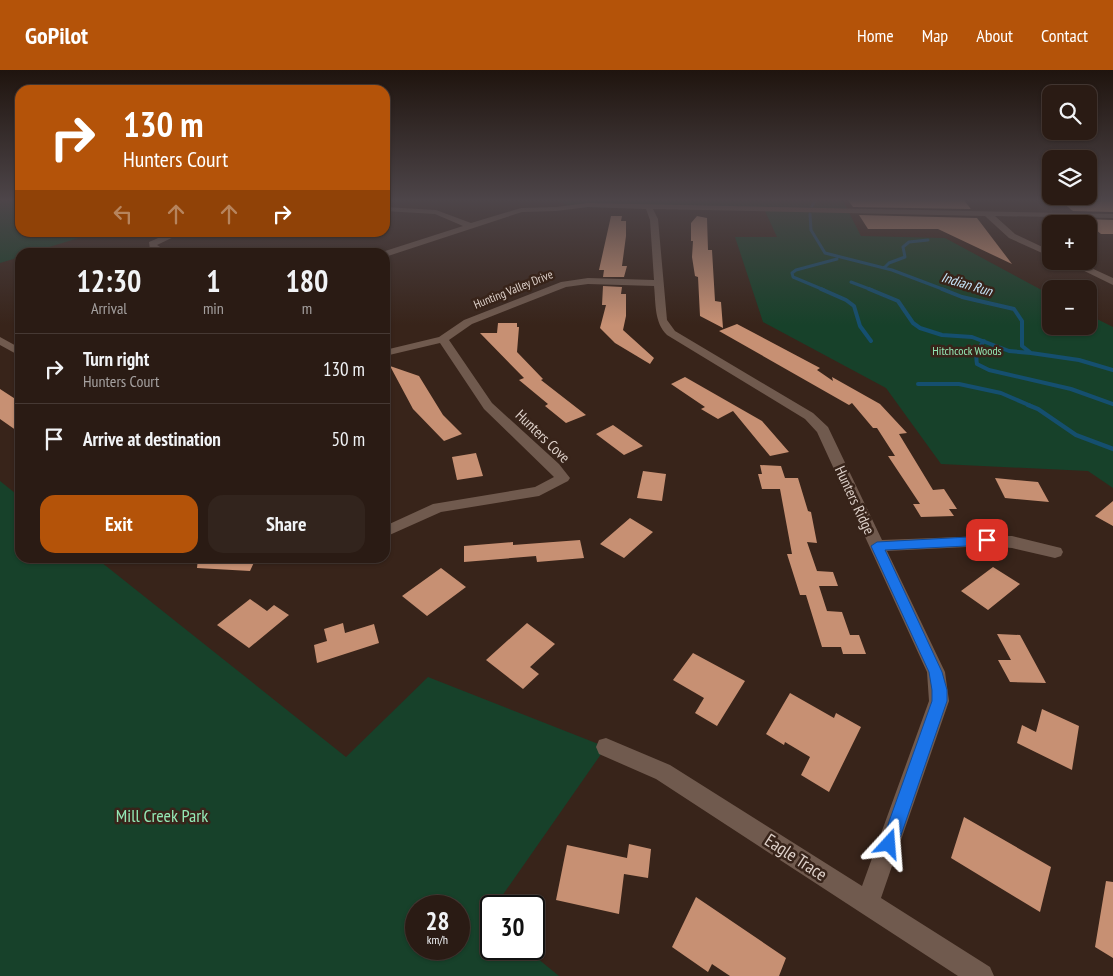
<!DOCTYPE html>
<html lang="en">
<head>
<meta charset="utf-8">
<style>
  :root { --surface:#2a1b14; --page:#32241d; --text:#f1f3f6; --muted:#a5a1a0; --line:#463934; --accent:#b45309 }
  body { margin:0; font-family:"PT Sans Narrow",sans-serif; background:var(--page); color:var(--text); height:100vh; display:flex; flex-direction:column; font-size:19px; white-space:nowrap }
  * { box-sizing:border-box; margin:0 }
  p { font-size:16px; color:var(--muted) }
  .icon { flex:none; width:28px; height:28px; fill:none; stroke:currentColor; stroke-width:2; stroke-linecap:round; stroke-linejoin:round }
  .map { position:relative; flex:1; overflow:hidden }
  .drawer { position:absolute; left:15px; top:178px; width:375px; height:315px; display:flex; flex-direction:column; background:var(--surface); border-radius:15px; box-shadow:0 1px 4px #0004,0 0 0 1px var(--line) }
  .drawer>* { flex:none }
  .banner { position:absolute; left:15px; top:15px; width:375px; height:152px; border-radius:15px; box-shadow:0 1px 4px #0004,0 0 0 1px var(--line); background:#b45309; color:#fff; overflow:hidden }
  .buttons { position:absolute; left:1042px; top:15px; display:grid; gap:10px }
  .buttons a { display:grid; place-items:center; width:55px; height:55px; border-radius:10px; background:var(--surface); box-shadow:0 1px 4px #0004,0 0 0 1px var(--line); font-size:25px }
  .speed { position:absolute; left:405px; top:825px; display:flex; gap:10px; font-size:25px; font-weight:700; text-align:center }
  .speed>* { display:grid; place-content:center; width:65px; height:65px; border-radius:50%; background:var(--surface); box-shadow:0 1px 4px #0004,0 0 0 1px var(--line); line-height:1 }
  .speed small { font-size:12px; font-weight:400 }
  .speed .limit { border:2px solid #111; border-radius:8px; background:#fff; color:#111 }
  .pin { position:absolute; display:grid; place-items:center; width:42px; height:42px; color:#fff; margin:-21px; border-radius:10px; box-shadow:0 2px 8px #0006 }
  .me { position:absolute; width:55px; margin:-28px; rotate:19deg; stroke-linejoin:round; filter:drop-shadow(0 0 4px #0008) }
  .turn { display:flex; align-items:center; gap:18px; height:105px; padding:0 25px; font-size:22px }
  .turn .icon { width:65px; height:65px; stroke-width:2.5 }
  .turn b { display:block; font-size:35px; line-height:42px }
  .lanes { display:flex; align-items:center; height:48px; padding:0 25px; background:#0003; justify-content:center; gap:25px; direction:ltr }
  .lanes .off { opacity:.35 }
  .eta { display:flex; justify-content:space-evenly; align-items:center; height:85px; text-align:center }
  .eta b { font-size:30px; font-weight:800; line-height:35px }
  .button { display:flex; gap:10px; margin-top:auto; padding:10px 25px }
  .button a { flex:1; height:58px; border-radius:15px; background:var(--accent); color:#fff; font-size:20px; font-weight:800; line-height:58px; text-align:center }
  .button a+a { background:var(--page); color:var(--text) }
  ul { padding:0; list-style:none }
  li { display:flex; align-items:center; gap:15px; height:70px; padding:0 25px; border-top:1px solid var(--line) }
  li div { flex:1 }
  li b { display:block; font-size:19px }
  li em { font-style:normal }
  header { display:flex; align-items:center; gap:30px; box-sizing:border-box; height:70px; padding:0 25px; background:var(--accent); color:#fff }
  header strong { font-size:24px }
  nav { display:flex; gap:28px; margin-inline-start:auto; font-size:18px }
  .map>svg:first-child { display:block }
</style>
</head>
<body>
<header>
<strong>GoPilot</strong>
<nav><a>Home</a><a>Map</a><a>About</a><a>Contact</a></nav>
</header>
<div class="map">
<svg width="1113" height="906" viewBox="0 0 1113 906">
  <rect width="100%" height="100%" fill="#38241a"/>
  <path fill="#17412a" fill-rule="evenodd" d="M 0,129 L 20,129 L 20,162 L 95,163 L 33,182 L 20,182 L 20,187 L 0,193 Z
    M 554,129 L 842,129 L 861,166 L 945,168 L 1051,225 L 1051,256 L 1089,256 L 1089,245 L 1113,257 L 1113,418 L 1088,401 L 941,394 L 886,318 L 763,252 L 735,167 L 777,167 L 764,139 L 572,137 Z
    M 0,411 L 20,427 L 20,488 L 96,488 L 346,687 L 428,607 L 606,677 L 495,836 L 491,836 L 491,841 L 488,846 L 491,849 L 491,879 L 526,879 L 559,906 L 0,906 ZM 416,836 L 459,836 L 459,879 L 416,879 Z"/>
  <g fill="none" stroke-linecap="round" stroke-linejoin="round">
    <path stroke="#154f6f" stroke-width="3" d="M 812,136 L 816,129
      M 810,144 L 811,160 L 825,183 L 892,200 L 945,220
      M 884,198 L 889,193 L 905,187 L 903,177 L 909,172 L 928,170
      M 851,212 L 872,220
      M 824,220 L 793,207 L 792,203 L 796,200 L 837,189"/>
    <path stroke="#154f6f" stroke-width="4" d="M 821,219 L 846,230 L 854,236 L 860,256 L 871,271
      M 869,219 L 898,231 L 913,253 L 920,258 L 942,265 L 972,267 L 1009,281 L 1031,283
      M 942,219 L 962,227 L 1014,239 L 1022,251 L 1022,276 L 1031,283 L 1079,290 L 1113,300
      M 984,271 C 978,278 975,284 977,294 L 989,300 L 1071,319 L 1113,334
      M 918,314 L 959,314 L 1001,323 L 1031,336"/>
    <path stroke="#154f6f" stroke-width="4.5" d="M 1028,335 L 1038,339 L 1076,365 L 1113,379"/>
  </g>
  <path fill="#c79073" d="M 847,129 L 963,129 L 971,139 L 853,137 Z
    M 1058,129 L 1113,129 L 1113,142 L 1073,141 Z
    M 859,145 L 977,148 L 1012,194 L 938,159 L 868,159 Z
    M 611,146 L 622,146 L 621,151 L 626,151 L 626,166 L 622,196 L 627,196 L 624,207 L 603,207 L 604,200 L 599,200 Z
    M 697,146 L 707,148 L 708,180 L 712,180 L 715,231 L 721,232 L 723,258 L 700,246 L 698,207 L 695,206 L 692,187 L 693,171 L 691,171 L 691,153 Z
    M 1083,149 L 1113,150 L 1113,164 L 1101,164 Z
    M 603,216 L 622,217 L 621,224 L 626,224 L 626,246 L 623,260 L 654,288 L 650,294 L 615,273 L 600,258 L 606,235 L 602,235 Z
    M 498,253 L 517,253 L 517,257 L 519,257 L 517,282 L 543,309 L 541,310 L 586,345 L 566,353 L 545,336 L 548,334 L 519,310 L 524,308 L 480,263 L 497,263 Z
    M 737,254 L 820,298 L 817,300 L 833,311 L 832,307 L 880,334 L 907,363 L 899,364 L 933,420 L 944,419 L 957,439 L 949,439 L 954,446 L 921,447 L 913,434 L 920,434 L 888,386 L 895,386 L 877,358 L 873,358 L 852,333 L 849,335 L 719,261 Z
    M 390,296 L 419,306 L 443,345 L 462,364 L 444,371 L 413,339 Z
    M 685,307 L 762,351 L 789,382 L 770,386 L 733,341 L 718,349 L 701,339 L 705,337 L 671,314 Z
    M 0,319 L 20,332 L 20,363 L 0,349 Z
    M 613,355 L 643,376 L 624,385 L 596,364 Z
    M 476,383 L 483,406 L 457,410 L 452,387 Z
    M 760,395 L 781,396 L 785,408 L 798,408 L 808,441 L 811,442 L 817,473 L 807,472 L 817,501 L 833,502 L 838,516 L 819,516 L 827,541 L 842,542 L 850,565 L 859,565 L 866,584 L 843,584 L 841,577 L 822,577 L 806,525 L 800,525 L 787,484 L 792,484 L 780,419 L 762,419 L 758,404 L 762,404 Z
    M 643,401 L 666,404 L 662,431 L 637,428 Z
    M 995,408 L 1038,412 L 1049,432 L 1005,428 Z
    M 1113,431 L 1113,456 L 1095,446 Z
    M 630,448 L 653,462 L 624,488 L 600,474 Z
    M 580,470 L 584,488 L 537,492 L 536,486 L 464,492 L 464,476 L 513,472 L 513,475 Z
    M 198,488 L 256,488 L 250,501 L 197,498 Z
    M 993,497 L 1020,514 L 988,540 L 961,521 Z
    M 441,498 L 466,517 L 427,546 L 402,526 Z
    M 250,529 L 267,541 L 274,535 L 289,545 L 249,578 L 217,555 Z
    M 343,553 L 345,563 L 374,554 L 379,573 L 317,593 L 314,575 L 327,571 L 324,559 Z
    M 527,553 L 555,574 L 530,597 L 539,604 L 523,619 L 486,590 Z
    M 997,564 L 1020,565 L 1046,613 L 1010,612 L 998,590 L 1011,590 Z
    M 693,583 L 745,611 L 717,656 L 695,643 L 704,628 L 673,610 Z
    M 790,623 L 834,648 L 836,643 L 861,657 L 829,722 L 801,705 L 810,687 L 785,672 L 784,675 L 766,664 Z
    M 1042,639 L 1079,656 L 1072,700 L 1017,673 L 1022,655 L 1036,662 Z
    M 964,747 L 1051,797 L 1040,842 L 951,788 Z
    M 629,774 L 651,779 L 648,808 L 624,804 L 619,844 L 556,830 L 567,775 L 627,788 Z
    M 1106,811 L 1113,812 L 1113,888 L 1095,877 Z
    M 696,827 L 786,888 L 779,906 L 730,906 L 712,894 L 708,902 L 672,877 Z"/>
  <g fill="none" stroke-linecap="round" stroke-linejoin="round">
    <path fill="#705a4e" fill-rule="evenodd" d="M 588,133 L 1113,144 L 1113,148 L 995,146 L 1015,164 L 1051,181 L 1051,187 L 1009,168 L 985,146 L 653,139 L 658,149 L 667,250 L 675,261 L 813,343 L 828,357 L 882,470 L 987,466 L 1012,466 L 1061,478 L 1063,482 L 1061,486 L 1055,488 L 1012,478 L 987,476 L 887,481 L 945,602 L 949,631 L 881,828 L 990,897 L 994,906 L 958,906 L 656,709 L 599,684 L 596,677 L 599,670 L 606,668 L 670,695 L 862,816 L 929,631 L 927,602 L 817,362 L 805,349 L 667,265 C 654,252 656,234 654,216 L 588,214 L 566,217 L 472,254 L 449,270 L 492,333 L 559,394 L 570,408 L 568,411 L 539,426 L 441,442 L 385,467 L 385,456 L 433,434 L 535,417 L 554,407 L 484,339 L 440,273 L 385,286 L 385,280 L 439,267 L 464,250 L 561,212 L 588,208 L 654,210 L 650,150 L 646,139 L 588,137 L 556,141 L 522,142 L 385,187 L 385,182 L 382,182 L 463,156 L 435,144 L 385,141 L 385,137 L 436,140 L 471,153 L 521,138 L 556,137 Z
      M 172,162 L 184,162 L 157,175 L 168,182 L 157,182 L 150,180 L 149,172 Z
      M 1064,191 L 1076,191 L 1113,208 L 1113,215 Z
      M 0,267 L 20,278 L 20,286 L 0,275 Z"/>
  </g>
  <linearGradient id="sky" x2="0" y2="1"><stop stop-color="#1f140e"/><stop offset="0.51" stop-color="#4d4549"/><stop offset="1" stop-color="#4d4549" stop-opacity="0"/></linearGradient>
  <rect width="1113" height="255" fill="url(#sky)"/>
  <path fill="#1a73e8" stroke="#114b97" d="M 987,466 L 993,470 L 987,475 L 885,480 L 942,602 L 947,620 L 947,631 L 898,774 L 895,779 L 889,782 L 883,779 L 881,774 L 932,631 L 932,620 L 929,602 L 871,476 L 877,472 Z"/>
  <g text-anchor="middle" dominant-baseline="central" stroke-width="5" stroke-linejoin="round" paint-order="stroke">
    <g font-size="12" fill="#ddd0c9" stroke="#38241a">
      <text transform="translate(513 219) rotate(-22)">Hunting Valley Drive</text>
    </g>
    <g font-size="12" fill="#93e8b5" stroke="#38241a">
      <text x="967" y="280">Hitchcock Woods</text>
    </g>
    <g font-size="14" font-style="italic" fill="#c7e6fb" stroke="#38241a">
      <text transform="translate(967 214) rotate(17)">Indian Run</text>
    </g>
    <g font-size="15" fill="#ddd0c9" stroke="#38241a">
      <text transform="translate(543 366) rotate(44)">Hunters Cove</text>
      <text transform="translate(855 430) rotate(65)">Hunters Ridge</text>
    </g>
    <g font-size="18" fill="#93e8b5" stroke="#38241a">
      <text x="162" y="745">Mill Creek Park</text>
    </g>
    <g font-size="18" fill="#ddd0c9" stroke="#38241a">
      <text transform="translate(796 787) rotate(33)">Eagle Trace</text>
    </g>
  </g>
</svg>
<div class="buttons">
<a><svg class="icon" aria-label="search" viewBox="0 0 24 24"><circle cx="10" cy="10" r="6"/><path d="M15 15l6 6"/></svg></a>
<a><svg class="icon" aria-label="layers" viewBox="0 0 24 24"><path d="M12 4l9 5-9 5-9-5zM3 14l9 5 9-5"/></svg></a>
<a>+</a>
<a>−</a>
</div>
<div class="speed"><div>28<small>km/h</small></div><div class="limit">30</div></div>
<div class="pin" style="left:987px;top:470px;background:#d93025"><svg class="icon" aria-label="arrive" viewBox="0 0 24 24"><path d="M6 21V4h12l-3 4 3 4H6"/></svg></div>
<svg class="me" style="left:889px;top:774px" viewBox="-20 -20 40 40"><path d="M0-17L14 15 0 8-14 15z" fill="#1a73e8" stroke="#fff" stroke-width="4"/></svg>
<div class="banner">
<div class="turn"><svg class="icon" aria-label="right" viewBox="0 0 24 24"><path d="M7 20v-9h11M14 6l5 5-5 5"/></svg><div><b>130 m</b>Hunters Court</div></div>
<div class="lanes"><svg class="icon off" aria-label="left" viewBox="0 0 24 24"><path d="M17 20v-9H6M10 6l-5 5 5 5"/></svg><svg class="icon off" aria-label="ahead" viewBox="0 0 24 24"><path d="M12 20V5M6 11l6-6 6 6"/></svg><svg class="icon off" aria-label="ahead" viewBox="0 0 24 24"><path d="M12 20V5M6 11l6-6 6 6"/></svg><svg class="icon" aria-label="right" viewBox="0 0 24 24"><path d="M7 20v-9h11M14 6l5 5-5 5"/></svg></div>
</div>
<section class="drawer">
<div class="eta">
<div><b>12:30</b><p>Arrival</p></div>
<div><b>1</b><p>min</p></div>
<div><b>180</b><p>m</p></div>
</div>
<ul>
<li><svg class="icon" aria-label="right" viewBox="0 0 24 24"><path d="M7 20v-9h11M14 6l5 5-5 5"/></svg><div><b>Turn right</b><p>Hunters Court</p></div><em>130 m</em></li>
<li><svg class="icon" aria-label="arrive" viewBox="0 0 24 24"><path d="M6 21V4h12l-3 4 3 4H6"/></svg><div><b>Arrive at destination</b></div><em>50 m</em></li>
</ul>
<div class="button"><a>Exit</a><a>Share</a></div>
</section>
</div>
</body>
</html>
